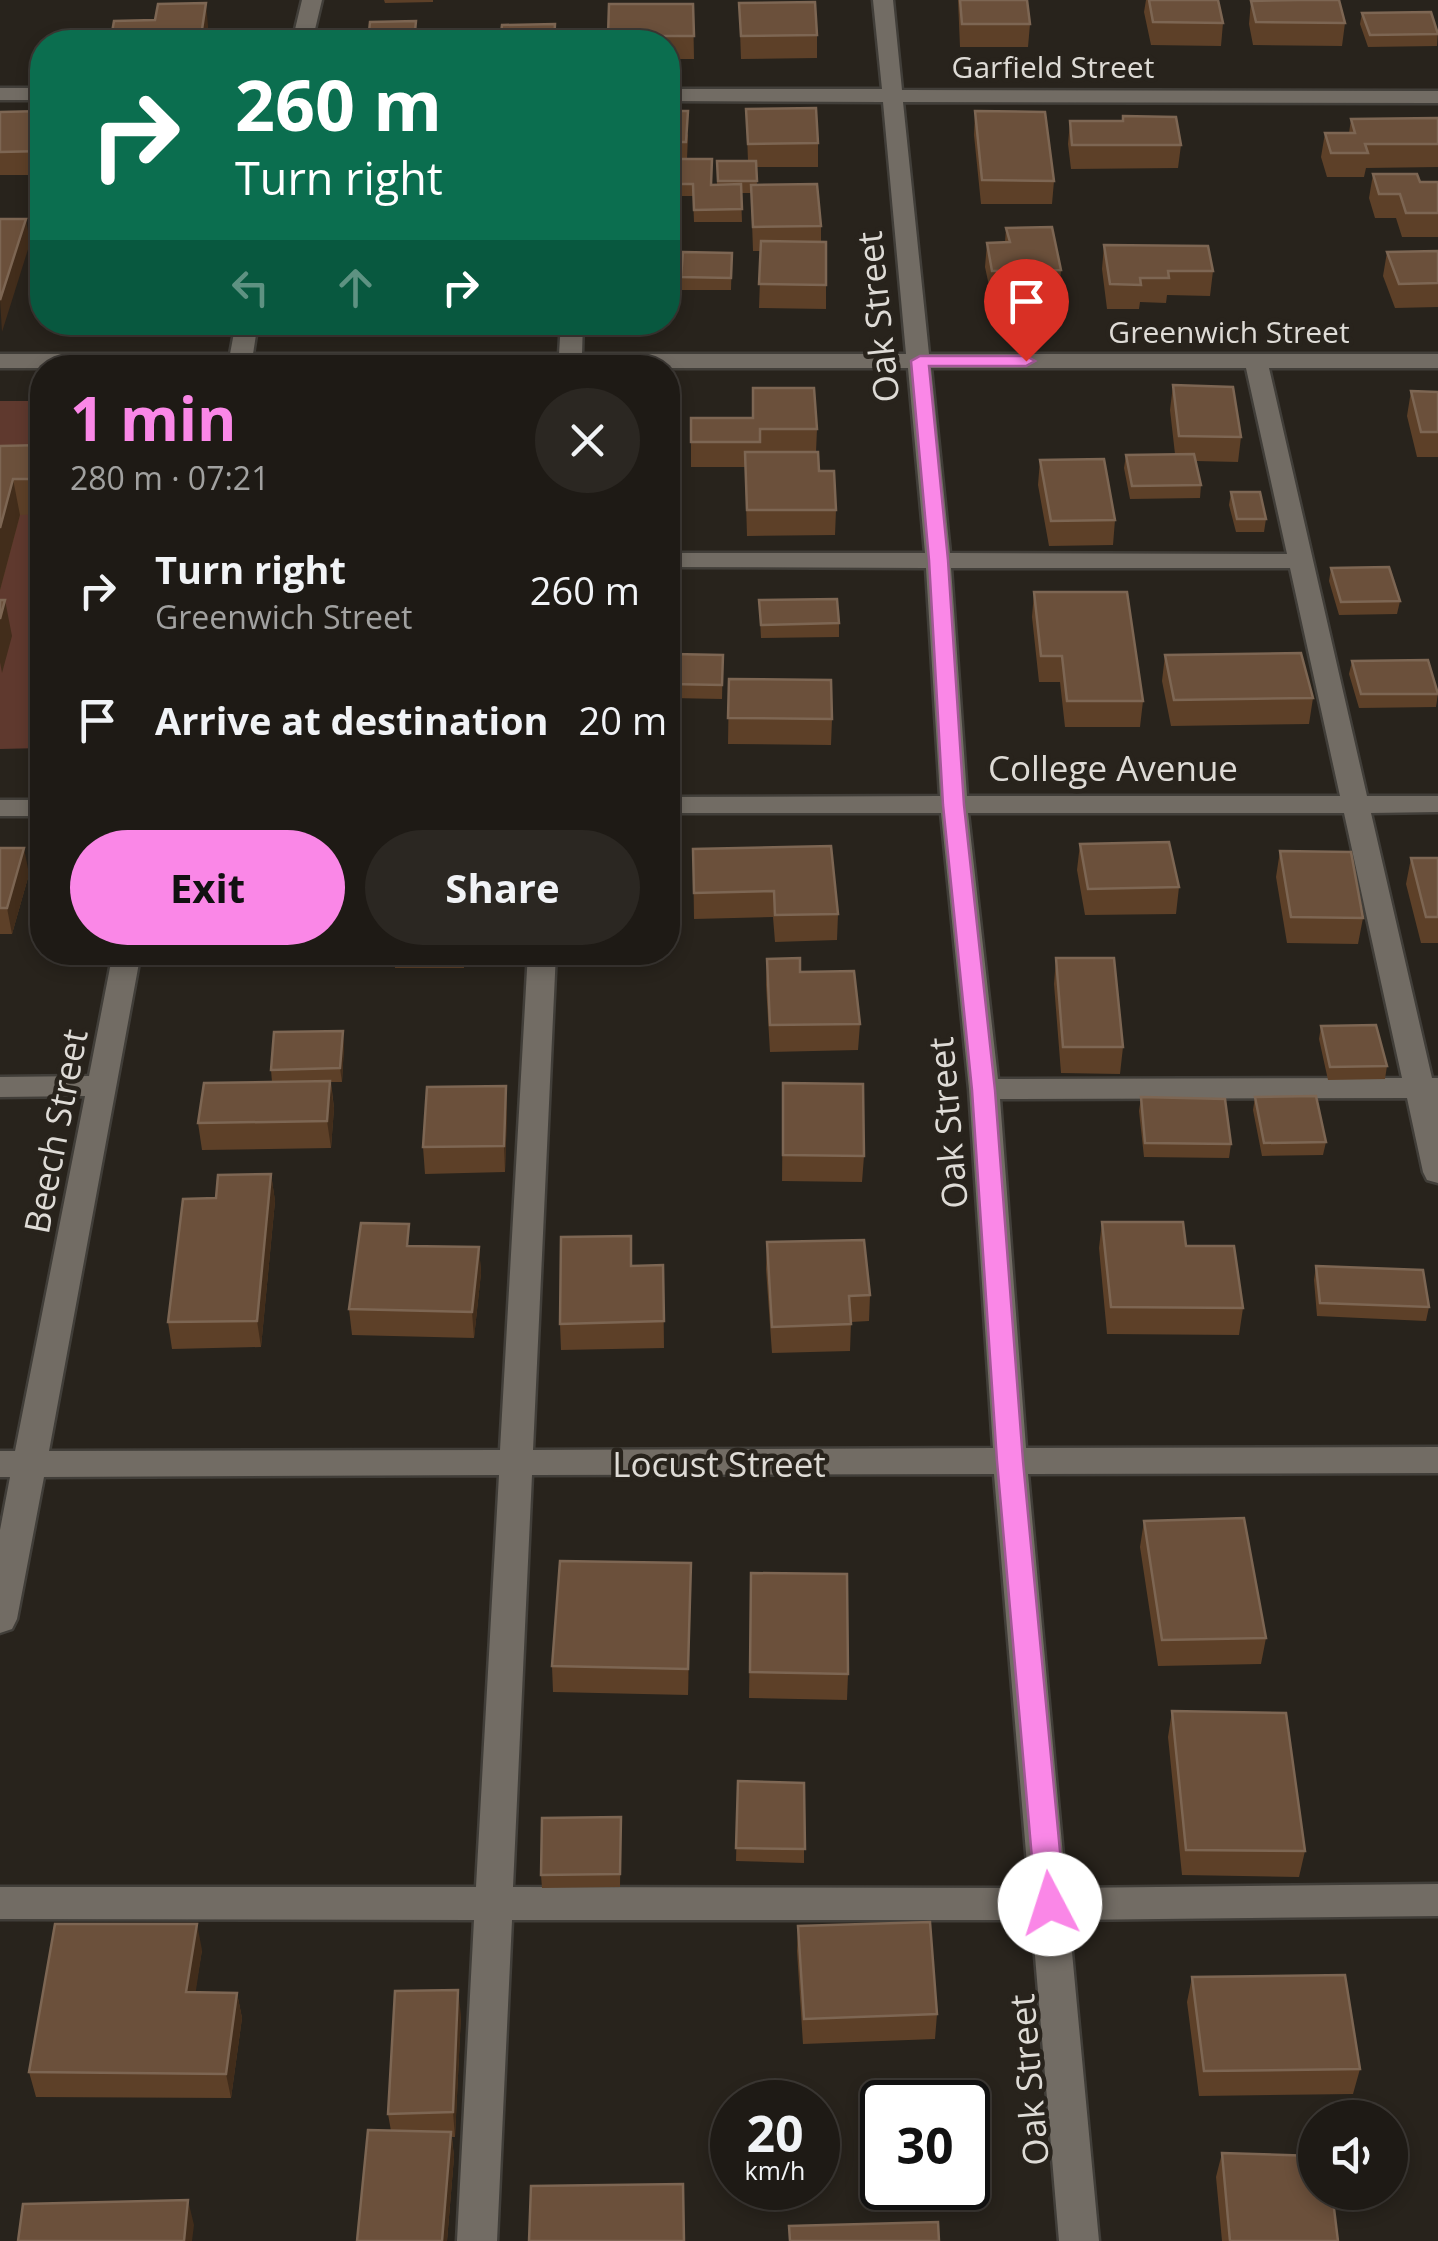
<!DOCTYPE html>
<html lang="en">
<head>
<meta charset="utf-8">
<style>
  :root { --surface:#1e1a15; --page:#2b2722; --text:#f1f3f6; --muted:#a1a1a0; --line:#3c3834; --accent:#fa87e7 }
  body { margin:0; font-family:"Open Sans",sans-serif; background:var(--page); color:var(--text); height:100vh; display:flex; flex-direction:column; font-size:38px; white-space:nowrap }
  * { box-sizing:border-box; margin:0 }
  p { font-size:32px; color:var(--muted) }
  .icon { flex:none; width:55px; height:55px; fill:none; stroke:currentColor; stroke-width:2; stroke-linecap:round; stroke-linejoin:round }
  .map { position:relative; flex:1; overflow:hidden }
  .drawer { position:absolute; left:30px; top:355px; width:650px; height:610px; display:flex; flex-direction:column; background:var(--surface); border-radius:40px; box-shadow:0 5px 15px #0003,0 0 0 2px var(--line) }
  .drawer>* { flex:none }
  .guide { position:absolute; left:30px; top:30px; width:650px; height:305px; border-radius:40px; box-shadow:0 5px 15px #0003,0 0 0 2px var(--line); background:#0b6e4f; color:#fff; overflow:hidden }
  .controls { position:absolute; left:1298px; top:2100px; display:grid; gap:20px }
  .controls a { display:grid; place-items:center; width:110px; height:110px; border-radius:50%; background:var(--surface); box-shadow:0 5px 15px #0003,0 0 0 2px var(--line); font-size:50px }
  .speed { position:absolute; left:710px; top:2080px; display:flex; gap:20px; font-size:50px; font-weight:700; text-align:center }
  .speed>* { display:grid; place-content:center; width:130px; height:130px; border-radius:50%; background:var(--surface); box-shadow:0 5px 15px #0003,0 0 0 2px var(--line); line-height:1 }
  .speed small { font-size:25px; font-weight:400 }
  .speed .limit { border:5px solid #111; border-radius:15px; background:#fff; color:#111 }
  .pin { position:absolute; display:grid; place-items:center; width:85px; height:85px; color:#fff; margin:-102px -42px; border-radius:50% 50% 50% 0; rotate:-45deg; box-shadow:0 0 10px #0007 }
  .pin .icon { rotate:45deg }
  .me { position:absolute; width:110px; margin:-55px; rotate:355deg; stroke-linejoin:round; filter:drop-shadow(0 0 8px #0008) }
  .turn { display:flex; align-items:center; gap:35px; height:210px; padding:0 40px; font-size:45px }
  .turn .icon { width:130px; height:130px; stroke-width:2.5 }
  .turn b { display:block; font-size:70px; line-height:85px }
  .lanes { display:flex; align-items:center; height:95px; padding:0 40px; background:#0003; justify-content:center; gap:50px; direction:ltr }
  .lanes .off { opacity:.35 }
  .round { display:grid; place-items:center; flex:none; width:105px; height:105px; border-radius:52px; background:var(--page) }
  .summary { display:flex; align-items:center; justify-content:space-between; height:170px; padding:0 40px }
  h1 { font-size:60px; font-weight:700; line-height:75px; color:var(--accent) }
  .cta { display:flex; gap:20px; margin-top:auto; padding:20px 40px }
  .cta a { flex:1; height:115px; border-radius:60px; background:var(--accent); color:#111; font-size:40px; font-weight:700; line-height:115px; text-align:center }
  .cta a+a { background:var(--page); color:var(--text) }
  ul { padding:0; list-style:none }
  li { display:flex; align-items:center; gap:30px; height:130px; padding:0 40px }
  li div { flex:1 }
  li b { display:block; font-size:38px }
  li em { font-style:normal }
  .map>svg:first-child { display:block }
</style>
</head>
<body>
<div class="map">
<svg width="1438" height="2241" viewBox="0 0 1438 2241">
  <rect width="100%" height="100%" fill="#28231c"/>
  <path fill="#5f392e" d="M 0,401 L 42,401 L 42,748 L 0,749 Z"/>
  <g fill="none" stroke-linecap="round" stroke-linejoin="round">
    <defs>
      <path id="minor" d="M 302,0 L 322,0 L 312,42 L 292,42 Z
        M 873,0 L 893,0 L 902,90 L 1438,91 L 1438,103 L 903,102 L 929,354 L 1438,354 L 1438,368 L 1269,368 L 1367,796 L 1438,796 L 1438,812 L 1371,813 L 1432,1078 L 1438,1078 L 1438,1183 L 1427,1180 L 1423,1172 L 1407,1098 L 1000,1099 L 1026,1448 L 1438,1447 L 1438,1473 L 1028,1474 L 1066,1888 L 1438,1884 L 1438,1916 L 1069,1920 L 1099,2241 L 1059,2241 L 1032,1920 L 512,1920 L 497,2241 L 457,2241 L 474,1920 L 0,1919 L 0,1887 L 476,1887 L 499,1475 L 44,1477 L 17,1619 L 12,1629 L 0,1633 L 0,1530 L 10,1477 L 0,1477 L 0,1451 L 15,1451 L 85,1096 L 0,1097 L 0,1077 L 89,1076 L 113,952 L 141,952 L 49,1451 L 500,1450 L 528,952 L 556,952 L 533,1450 L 993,1448 L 969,1089 L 941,813 L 668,813 L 668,797 L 940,796 L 926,568 L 668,567 L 668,553 L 925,553 L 908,368 L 0,368 L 0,354 L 230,354 L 236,322 L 258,322 L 253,354 L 559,354 L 561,322 L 583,322 L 582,354 L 906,354 L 883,102 L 668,101 L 668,89 L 882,89 ZM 931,368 L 1246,368 L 1287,554 L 950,553 ZM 951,568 L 1290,568 L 1340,796 L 967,796 ZM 968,813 L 1344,813 L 1402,1078 L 998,1079 ZM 994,1474 L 1029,1888 L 513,1887 L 532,1475 Z
        M 0,88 L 42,88 L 42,100 L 0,100 Z
        M 0,800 L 42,800 L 42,816 L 0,816 Z"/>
    </defs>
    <use href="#minor" stroke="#413e39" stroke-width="5"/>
    <use href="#minor" fill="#726c64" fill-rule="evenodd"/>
  </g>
  <path fill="#5d4028" d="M 384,0 L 433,0 L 433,2 L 385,3 Z
    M 958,0 L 1027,0 L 1030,24 L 1028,47 L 960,47 Z
    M 1146,0 L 1218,0 L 1223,23 L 1221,46 L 1151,45 L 1144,12 Z
    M 1296,0 L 1339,0 L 1345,23 L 1342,46 L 1253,45 L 1249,24 L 1251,1 Z
    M 739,3 L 817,35 L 817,58 L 741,59 Z
    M 609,4 L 693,4 L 694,59 L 668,59 L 668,42 L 608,42 Z
    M 1362,13 L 1438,31 L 1437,46 L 1368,47 L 1360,24 Z
    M 208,26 L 206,42 L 111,42 L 111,38 Z
    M 746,109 L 818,143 L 818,167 L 756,167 L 757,185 L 821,226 L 821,242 L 826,285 L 826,309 L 759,308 L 761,251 L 753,251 L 751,193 L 741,193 L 742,222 L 694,222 L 693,196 L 668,196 L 668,111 L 688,135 L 687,159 L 712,185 L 717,185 L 717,161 L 748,161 Z
    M 42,111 L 42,175 L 0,175 L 0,112 Z
    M 975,111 L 1054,181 L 1052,204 L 981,204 L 974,135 Z
    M 1438,118 L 1438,167 L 1366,168 L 1364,177 L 1327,177 L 1321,157 L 1325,133 L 1349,133 L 1351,119 Z
    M 1070,121 L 1181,145 L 1178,168 L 1071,169 L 1068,144 Z
    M 1373,174 L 1420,182 L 1438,182 L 1438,237 L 1402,237 L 1396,218 L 1375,218 L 1369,198 Z
    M 1006,228 L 1061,270 L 1059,294 L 991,295 L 985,267 L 987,243 L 1005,242 Z
    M 1104,245 L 1213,271 L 1210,296 L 1167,295 L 1166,303 L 1140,302 L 1139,309 L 1107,309 L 1102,269 Z
    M 1438,251 L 1438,307 L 1395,308 L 1383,276 L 1387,252 Z
    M 732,253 L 731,290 L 681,290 L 681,277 Z
    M 106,322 L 147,322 L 145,327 L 106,327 Z
    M 1173,385 L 1241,437 L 1238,462 L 1196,461 L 1201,485 L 1200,498 L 1130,499 L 1124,468 L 1126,455 L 1175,454 L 1170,410 Z
    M 1411,391 L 1438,392 L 1438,457 L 1417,457 L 1407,416 Z
    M 691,418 L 817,429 L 816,452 L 819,471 L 836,510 L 835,535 L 747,536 L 745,467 L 691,467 Z
    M 42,445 L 42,514 L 20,515 L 0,590 L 0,446 Z
    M 1040,460 L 1115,520 L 1113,545 L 1049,546 L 1038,485 Z
    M 1231,492 L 1266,519 L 1264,532 L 1236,532 L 1229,505 Z
    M 1331,568 L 1400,601 L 1397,614 L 1339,615 L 1329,581 Z
    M 1034,592 L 1143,701 L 1140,727 L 1065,727 L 1060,682 L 1039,682 L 1032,617 Z
    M 759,600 L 839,623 L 839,637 L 761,638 Z
    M 723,655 L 722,699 L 671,698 L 670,684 Z
    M 1165,655 L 1313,698 L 1309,724 L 1171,726 L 1162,681 Z
    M 1352,661 L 1438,693 L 1436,707 L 1359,708 L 1349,674 Z
    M 729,679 L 832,719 L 831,745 L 728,744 Z
    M 1080,844 L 1179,887 L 1176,914 L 1085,915 L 1077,870 Z
    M 0,848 L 29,874 L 12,934 L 0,934 Z
    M 693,849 L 838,914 L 837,940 L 775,942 L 773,917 L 694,919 Z
    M 1280,851 L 1363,918 L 1358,944 L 1287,943 L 1276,877 Z
    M 1411,858 L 1438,858 L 1438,943 L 1421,943 L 1406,884 Z
    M 242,952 L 303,952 L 302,959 L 243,958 Z
    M 393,952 L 465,952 L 464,968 L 395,968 Z
    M 1056,958 L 1123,1047 L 1120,1074 L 1061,1073 L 1054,984 Z
    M 767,959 L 800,972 L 860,1024 L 858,1050 L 770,1052 L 766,985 Z
    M 1321,1026 L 1387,1066 L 1385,1079 L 1328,1080 L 1319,1039 Z
    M 344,1045 L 342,1082 L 331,1082 L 334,1108 L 331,1148 L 202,1150 L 198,1123 L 272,1082 L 271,1070 Z
    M 783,1083 L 864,1156 L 862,1182 L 782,1181 Z
    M 506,1086 L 507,1112 L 505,1172 L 425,1174 L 423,1147 Z
    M 1141,1097 L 1231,1144 L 1229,1158 L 1144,1157 L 1139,1111 Z
    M 1255,1097 L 1326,1142 L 1323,1155 L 1262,1156 L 1253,1110 Z
    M 271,1174 L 275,1201 L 261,1347 L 172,1349 L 168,1322 L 216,1198 Z
    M 1102,1222 L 1243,1308 L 1239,1335 L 1107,1334 L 1099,1248 Z
    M 767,1242 L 870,1295 L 869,1321 L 851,1322 L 850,1351 L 772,1353 L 766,1269 Z
    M 479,1247 L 481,1273 L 474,1338 L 352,1335 L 349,1309 Z
    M 663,1265 L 664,1348 L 561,1350 L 560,1324 L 632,1266 Z
    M 1316,1266 L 1429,1307 L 1426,1321 L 1317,1316 L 1314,1280 Z
    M 1144,1521 L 1266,1638 L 1261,1664 L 1158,1666 L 1140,1547 Z
    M 691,1563 L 688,1695 L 553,1692 L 552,1666 Z
    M 751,1573 L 848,1674 L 847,1700 L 749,1698 Z
    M 1172,1711 L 1305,1851 L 1299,1877 L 1182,1875 L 1168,1737 Z
    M 738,1781 L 804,1783 L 804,1863 L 736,1861 Z
    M 621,1817 L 620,1887 L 542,1888 L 541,1875 Z
    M 798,1926 L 937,2014 L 935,2039 L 803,2044 L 797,1951 Z
    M 202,1950 L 195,1992 L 237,1993 L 242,2018 L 231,2098 L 36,2097 L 29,2072 Z
    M 1192,1977 L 1360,2069 L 1353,2094 L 1199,2096 L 1187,2002 Z
    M 461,2015 L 455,2137 L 452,2137 L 454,2157 L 447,2241 L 357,2241 L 391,2131 L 388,2114 Z
    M 1222,2153 L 1338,2241 L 1222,2241 L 1216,2177 Z"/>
  <path fill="#422d1b" d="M 206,3 L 208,26 L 206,42 L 201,42 L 201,36 Z
    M 26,219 L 30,243 L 2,332 L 0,300 Z
    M 42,455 L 42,514 L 37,479 Z
    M 13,479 L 20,515 L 0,590 L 0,528 Z
    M 5,600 L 12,636 L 2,673 L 0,662 L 0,619 Z
    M 24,848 L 29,874 L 12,934 L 7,908 Z
    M 343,1031 L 344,1045 L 342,1082 L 340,1068 Z
    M 330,1081 L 334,1108 L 331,1148 L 327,1121 Z
    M 506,1086 L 507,1112 L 505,1172 L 504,1146 Z
    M 271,1174 L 275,1201 L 261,1347 L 257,1321 Z
    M 479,1247 L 481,1273 L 474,1338 L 472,1312 Z
    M 691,1563 L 691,1589 L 688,1695 L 688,1669 Z
    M 197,1924 L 202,1950 L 192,2017 L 186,1992 Z
    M 458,1990 L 461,2015 L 455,2137 L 453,2112 Z
    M 237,1993 L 242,2018 L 231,2098 L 226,2074 Z
    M 451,2132 L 454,2157 L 447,2241 L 442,2241 Z
    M 188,2200 L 194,2225 L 192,2241 L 184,2241 Z"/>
  <path fill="#6b503b" stroke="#7d6653" stroke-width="2.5" d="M 960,0 L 1027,0 L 1030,24 L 962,24 Z
    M 1149,0 L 1218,0 L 1223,23 L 1153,22 Z
    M 1299,0 L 1339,0 L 1345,23 L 1256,22 L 1251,1 Z
    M 815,2 L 817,35 L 741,36 L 739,3 Z
    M 206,3 L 201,36 L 111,38 L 114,21 L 155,20 L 158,4 Z
    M 609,4 L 693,4 L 694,36 L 608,36 Z
    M 1431,12 L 1438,34 L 1370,35 L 1362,13 Z
    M 416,21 L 414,42 L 368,42 L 370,22 Z
    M 555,24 L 554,42 L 500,42 L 502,25 Z
    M 816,108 L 818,143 L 748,144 L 746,109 Z
    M 42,111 L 42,151 L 0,152 L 0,112 Z
    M 668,111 L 688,111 L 686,142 L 668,142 Z
    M 975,111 L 1045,112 L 1054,181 L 982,180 Z
    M 1123,116 L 1176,117 L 1181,145 L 1072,145 L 1070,121 L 1123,121 Z
    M 1438,118 L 1438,144 L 1365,144 L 1368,153 L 1331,153 L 1325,133 L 1355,133 L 1351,119 Z
    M 668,159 L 712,159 L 711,185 L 741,184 L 742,209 L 694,210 L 693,184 L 668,184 Z
    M 717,161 L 756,161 L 757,181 L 718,181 Z
    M 1373,174 L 1417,174 L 1420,182 L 1438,182 L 1438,213 L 1406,213 L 1400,194 L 1379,194 Z
    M 817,184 L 821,226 L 753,227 L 751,185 Z
    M 0,219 L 26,219 L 0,300 Z
    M 1052,227 L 1061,270 L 992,271 L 987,243 L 1010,242 L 1006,228 Z
    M 761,241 L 826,242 L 826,285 L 759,284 Z
    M 1104,245 L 1208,246 L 1213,271 L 1168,271 L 1169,278 L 1140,278 L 1141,285 L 1110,284 Z
    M 1438,251 L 1438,283 L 1399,284 L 1387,252 Z
    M 683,252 L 732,253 L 731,278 L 681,277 Z
    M 1173,385 L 1233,387 L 1241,437 L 1179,436 Z
    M 753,388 L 814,388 L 817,429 L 760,429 L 760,442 L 691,442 L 691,418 L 753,418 Z
    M 1411,391 L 1438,392 L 1438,432 L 1421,432 Z
    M 42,445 L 42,455 L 37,479 L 13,479 L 0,528 L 0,446 Z
    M 745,452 L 818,452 L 819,471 L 834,471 L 836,510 L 747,510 Z
    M 1194,454 L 1201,485 L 1132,486 L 1126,455 Z
    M 1104,459 L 1115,520 L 1051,521 L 1040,460 Z
    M 1231,492 L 1260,492 L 1266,519 L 1237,519 Z
    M 1389,567 L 1400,601 L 1341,602 L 1331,568 Z
    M 1034,592 L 1127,592 L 1143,701 L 1067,701 L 1062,656 L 1041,656 Z
    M 837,599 L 839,623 L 761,625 L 759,600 Z
    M 0,600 L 5,600 L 0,619 Z
    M 1301,653 L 1313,698 L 1174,700 L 1165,655 Z
    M 673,654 L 723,655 L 722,685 L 670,684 Z
    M 1428,660 L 1438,694 L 1361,694 L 1352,661 Z
    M 729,679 L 831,680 L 832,719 L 728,718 Z
    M 1169,842 L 1179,887 L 1088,889 L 1080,844 Z
    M 831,846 L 838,914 L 775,915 L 774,891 L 694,893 L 693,849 Z
    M 0,848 L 24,848 L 7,908 L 0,908 Z
    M 1280,851 L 1351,852 L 1363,918 L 1291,917 Z
    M 1411,858 L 1438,858 L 1438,917 L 1426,917 Z
    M 800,958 L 800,972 L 854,971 L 860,1024 L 770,1025 L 767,959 Z
    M 1056,958 L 1114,958 L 1123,1047 L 1063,1047 Z
    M 1376,1025 L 1387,1066 L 1330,1067 L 1321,1026 Z
    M 343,1031 L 340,1068 L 271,1070 L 274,1032 Z
    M 330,1081 L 327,1121 L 198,1123 L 204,1083 Z
    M 783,1083 L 863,1084 L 864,1156 L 783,1155 Z
    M 506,1086 L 504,1146 L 423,1147 L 427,1087 Z
    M 1316,1096 L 1326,1142 L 1264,1143 L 1255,1097 Z
    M 1141,1097 L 1225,1099 L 1231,1144 L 1145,1143 Z
    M 271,1174 L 257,1321 L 168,1322 L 183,1199 L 216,1198 L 218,1175 Z
    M 1102,1222 L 1183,1222 L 1186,1246 L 1234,1246 L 1243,1308 L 1111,1307 Z
    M 361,1223 L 409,1224 L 407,1246 L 479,1247 L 472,1312 L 349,1309 Z
    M 631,1236 L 631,1266 L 663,1265 L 664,1321 L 560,1324 L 561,1237 Z
    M 864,1240 L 870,1295 L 849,1296 L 851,1324 L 772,1327 L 767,1242 Z
    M 1316,1266 L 1423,1270 L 1429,1307 L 1320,1303 Z
    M 1244,1518 L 1266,1638 L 1162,1640 L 1144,1521 Z
    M 560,1561 L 691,1563 L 688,1669 L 552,1666 Z
    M 751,1573 L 847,1574 L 848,1674 L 750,1672 Z
    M 1172,1711 L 1286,1713 L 1305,1851 L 1186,1850 Z
    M 738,1781 L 804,1783 L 805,1849 L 736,1848 Z
    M 621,1817 L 620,1874 L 541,1875 L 542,1818 Z
    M 930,1922 L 937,2014 L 804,2019 L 798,1926 Z
    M 55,1924 L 197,1924 L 186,1992 L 237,1993 L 226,2074 L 29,2072 Z
    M 1345,1975 L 1360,2069 L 1204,2071 L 1192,1977 Z
    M 458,1990 L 453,2112 L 388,2114 L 395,1991 Z
    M 368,2130 L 451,2132 L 442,2241 L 357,2241 Z
    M 1222,2153 L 1315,2156 L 1315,2192 L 1332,2192 L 1338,2241 L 1230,2241 Z
    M 683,2184 L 684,2241 L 529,2241 L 531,2186 Z
    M 188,2200 L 184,2241 L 18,2241 L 23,2204 Z
    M 938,2222 L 939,2241 L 790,2241 L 789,2226 Z"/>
  <path fill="#fa87e7" stroke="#a25896" stroke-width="2.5" d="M 920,356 L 1026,356 L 1035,361 L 1026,366 L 929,366 L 948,560 L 964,805 L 995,1090 L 1023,1461 L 1065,1904 L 1061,1912 L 1050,1916 L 1040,1912 L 1036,1904 L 997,1461 L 972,1090 L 943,805 L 929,560 L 911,361 Z"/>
  <g text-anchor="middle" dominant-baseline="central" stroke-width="9" stroke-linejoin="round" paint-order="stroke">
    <g font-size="30" fill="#dedbd6" stroke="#28231c">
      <text x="1053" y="66">Garfield Street</text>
      <text x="1229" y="331">Greenwich Street</text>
    </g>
    <g font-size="35" fill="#dedbd6" stroke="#28231c">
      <text transform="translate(877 317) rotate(-96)">Oak Street</text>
      <text x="1113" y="767">College Avenue</text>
      <text transform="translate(947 1123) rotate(-95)">Oak Street</text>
      <text transform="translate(55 1131) rotate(-79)">Beech Street</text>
      <text x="719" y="1463">Locust Street</text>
      <text transform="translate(1028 2080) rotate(-95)">Oak Street</text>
    </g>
  </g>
</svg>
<div class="controls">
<a><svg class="icon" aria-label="sound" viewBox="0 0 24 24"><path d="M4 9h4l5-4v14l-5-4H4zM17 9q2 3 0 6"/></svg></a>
</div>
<div class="speed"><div>20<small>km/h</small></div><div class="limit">30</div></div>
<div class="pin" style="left:1026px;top:361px;background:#d93025"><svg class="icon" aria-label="arrive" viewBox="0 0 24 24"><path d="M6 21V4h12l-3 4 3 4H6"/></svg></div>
<svg class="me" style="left:1050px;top:1904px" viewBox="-20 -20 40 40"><circle r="19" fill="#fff"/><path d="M0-13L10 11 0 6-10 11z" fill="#fa87e7"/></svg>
<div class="guide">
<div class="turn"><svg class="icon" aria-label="right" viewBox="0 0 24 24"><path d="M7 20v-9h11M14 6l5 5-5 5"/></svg><div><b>260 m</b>Turn right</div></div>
<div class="lanes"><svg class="icon off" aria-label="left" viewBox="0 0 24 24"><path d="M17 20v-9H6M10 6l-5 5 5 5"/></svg><svg class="icon off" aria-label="ahead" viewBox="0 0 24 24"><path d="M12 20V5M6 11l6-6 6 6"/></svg><svg class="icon" aria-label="right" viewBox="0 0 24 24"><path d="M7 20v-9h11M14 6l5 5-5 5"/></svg></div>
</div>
<section class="drawer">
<div class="summary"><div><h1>1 min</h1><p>280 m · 07:21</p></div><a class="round"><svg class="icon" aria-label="close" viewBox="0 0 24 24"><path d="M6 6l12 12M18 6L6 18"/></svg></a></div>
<ul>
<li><svg class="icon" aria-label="right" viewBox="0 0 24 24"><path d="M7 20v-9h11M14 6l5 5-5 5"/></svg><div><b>Turn right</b><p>Greenwich Street</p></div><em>260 m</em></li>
<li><svg class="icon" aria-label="arrive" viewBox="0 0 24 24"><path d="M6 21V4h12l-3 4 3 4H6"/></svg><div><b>Arrive at destination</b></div><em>20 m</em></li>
</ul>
<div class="cta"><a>Exit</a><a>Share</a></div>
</section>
</div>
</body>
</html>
